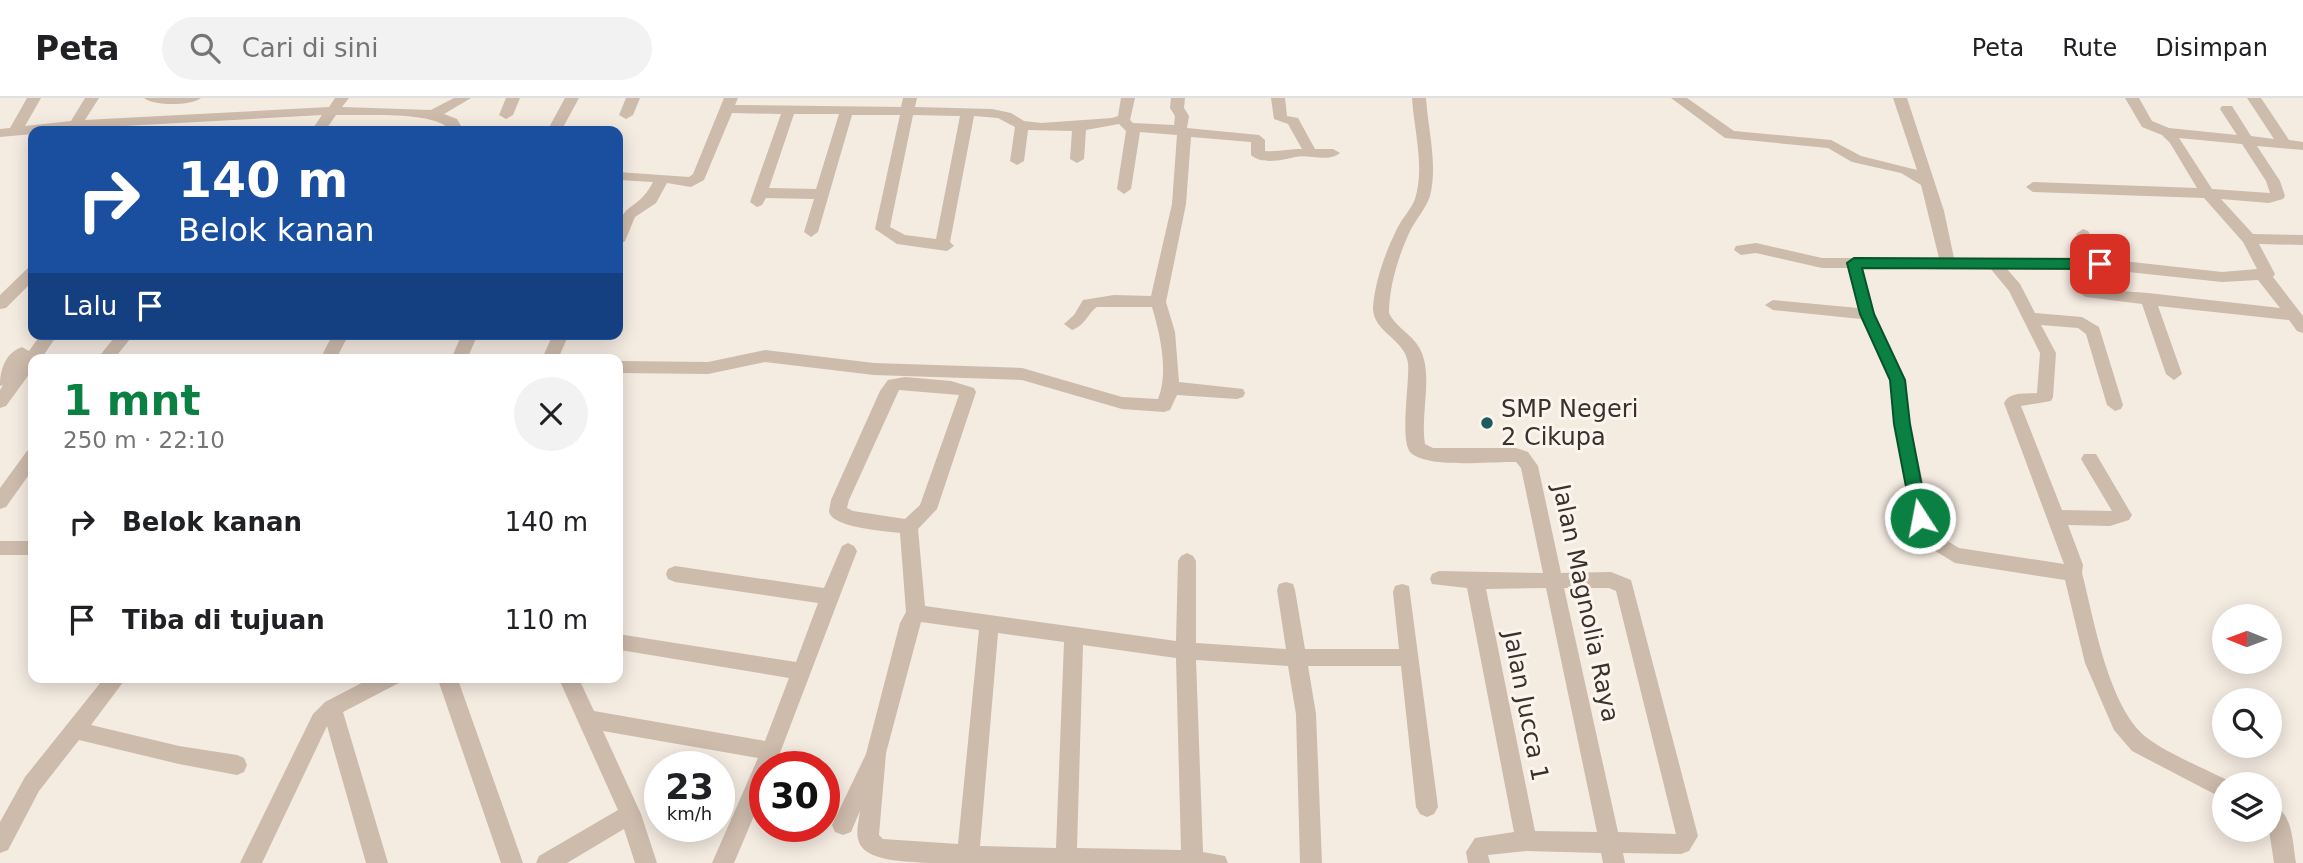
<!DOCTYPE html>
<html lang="id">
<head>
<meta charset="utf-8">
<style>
  :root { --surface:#fff; --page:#f2f2f2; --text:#202124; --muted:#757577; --line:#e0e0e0; --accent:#0b8043 }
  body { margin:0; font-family:"DejaVu Sans",sans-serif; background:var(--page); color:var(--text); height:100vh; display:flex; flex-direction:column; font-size:26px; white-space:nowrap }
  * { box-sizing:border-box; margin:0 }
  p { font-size:23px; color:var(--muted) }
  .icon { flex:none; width:38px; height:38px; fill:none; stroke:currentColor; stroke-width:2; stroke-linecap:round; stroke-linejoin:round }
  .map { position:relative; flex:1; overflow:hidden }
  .panel { position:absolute; left:28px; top:256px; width:595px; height:329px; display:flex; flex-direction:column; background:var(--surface); border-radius:14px; box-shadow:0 4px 18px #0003 }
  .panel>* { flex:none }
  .top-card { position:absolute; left:28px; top:28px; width:595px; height:214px; border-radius:14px; box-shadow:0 4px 18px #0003; background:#1a4fa0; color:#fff; overflow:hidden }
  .needle { width:46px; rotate:271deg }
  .tools { position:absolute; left:2212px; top:506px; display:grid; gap:14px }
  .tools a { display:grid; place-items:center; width:70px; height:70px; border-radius:50%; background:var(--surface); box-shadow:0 4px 18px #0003; font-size:35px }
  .speed { position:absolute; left:644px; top:653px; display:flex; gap:14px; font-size:35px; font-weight:700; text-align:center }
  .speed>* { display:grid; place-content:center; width:91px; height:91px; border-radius:50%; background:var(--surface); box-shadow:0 4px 18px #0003; line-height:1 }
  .speed small { font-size:18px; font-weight:400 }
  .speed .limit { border:10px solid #d22; background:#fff; color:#111 }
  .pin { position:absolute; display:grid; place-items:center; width:60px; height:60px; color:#fff; margin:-30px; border-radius:14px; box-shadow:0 4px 10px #0006 }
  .me { position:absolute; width:77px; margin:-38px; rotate:349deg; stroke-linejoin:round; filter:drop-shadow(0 0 5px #0008) }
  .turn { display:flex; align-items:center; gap:24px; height:147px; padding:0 35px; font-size:32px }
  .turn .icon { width:91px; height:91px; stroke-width:2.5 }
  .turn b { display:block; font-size:49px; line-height:60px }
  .then { display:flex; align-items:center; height:66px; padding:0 35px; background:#0003; gap:14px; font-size:26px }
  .round { display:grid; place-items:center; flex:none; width:74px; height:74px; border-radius:37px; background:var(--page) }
  .overview { display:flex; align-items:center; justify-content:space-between; height:119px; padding:0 35px }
  h1 { font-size:42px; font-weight:600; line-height:52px; color:var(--accent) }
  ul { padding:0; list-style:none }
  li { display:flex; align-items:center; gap:21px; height:98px; padding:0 35px }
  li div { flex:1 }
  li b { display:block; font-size:26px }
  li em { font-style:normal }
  header { display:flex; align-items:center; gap:42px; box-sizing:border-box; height:98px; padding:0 35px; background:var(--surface); border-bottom:2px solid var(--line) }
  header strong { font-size:33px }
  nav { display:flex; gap:38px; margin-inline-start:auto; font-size:24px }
  .search { width:490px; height:63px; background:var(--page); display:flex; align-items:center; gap:18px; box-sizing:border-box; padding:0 24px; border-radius:38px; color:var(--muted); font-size:26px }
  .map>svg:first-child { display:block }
</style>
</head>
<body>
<header>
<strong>Peta</strong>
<div class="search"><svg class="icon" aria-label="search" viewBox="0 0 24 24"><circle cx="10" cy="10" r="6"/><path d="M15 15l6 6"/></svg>Cari di sini</div>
<nav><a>Peta</a><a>Rute</a><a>Disimpan</a></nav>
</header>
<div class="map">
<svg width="2303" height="765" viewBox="0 0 2303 765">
  <rect width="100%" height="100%" fill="#f4ebe1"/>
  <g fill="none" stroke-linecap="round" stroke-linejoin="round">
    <path fill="#cdbbac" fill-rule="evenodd" d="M 27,0 L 41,0 L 25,28 L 71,23 L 85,0 L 99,0 L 85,22 L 329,9 L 335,0 L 349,0 L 342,9 L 431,12 L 454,0 L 471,0 L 444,16 L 457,21 L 464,33 L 450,33 C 439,12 361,18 336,17 L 325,33 L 311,33 L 322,17 L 33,33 L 33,36 L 0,39 L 0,31 L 10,30 Z
      M 144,0 L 201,0 C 191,8 154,8 144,0 Z
      M 506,0 L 520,0 L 513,17 L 506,21 L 499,17 Z
      M 565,0 L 579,0 L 561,33 L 547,33 Z
      M 626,0 L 640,0 L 633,17 L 626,21 L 619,17 Z
      M 724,0 L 738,0 L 735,7 L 901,9 L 903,0 L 917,0 L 915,9 L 992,11 L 1011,15 L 1024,23 L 1041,25 L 1112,20 L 1118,18 L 1121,0 L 1135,0 L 1130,22 L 1133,25 L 1174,27 L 1175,18 L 1170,10 L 1171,0 L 1185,0 L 1184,10 L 1189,18 L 1187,30 L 1259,37 L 1265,42 L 1265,53 C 1279,54 1288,51 1302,51 L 1288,26 L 1274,21 L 1271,0 L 1285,0 L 1287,18 L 1298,20 L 1315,51 L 1333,51 L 1340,55 C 1328,65 1309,56 1295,59 C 1283,62 1262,67 1251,57 L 1251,44 L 1191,39 L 1186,106 L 1166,204 L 1175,234 L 1179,284 L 1243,291 L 1245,295 L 1243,299 L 1237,301 L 1177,297 L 1170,312 L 1164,314 L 1122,311 L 1022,282 L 874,277 L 765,264 L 708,276 L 618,275 L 618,263 L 708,264 L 765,252 L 874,265 L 1022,270 L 1122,299 L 1158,301 C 1169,274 1160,236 1152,209 L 1097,209 C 1087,216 1086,227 1072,232 L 1064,226 L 1074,217 L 1083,202 L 1114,197 L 1151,198 L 1172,106 L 1177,37 L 1140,34 L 1131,91 L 1124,96 L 1117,91 L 1126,33 L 1119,26 L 1086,32 L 1084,61 L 1077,65 L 1070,61 L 1072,33 L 1028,32 L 1024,63 L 1017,67 L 1010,63 L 1015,29 L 998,20 L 974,18 L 950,144 L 954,148 L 947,153 L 897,146 L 875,131 L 900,17 L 852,17 L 818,134 L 811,139 L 804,134 L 814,101 L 766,100 L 762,107 L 757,109 L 750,104 L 781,16 L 732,15 L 704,82 L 691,89 L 667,85 L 656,105 L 635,119 L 625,143 L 618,148 C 618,98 635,119 653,84 L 618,82 L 618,74 L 689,79 L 693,76 ZM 794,16 L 839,16 L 816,91 L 769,90 ZM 913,17 L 960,18 L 936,141 L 905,137 L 890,129 Z
      M 1412,0 L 1426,0 C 1428,32 1438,66 1430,98 C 1426,110 1417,120 1411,131 C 1399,156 1389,188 1389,215 C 1396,230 1414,237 1421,253 C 1433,280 1420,317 1425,346 L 1433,350 L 1516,350 L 1528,354 L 1538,368 L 1561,475 L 1611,474 L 1631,482 L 1698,738 L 1689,753 L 1681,756 L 1623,755 L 1625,765 L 1603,765 L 1601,755 L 1526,753 L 1488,757 L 1490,765 L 1468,765 L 1466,754 L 1475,740 L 1514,734 L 1467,490 L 1432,486 L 1430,481 L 1432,476 L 1439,473 L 1543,475 L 1521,370 L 1516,364 C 1492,363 1429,371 1411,355 C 1399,344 1410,283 1408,265 C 1405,241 1372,234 1373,209 C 1375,184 1385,155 1396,133 C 1401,121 1411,112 1415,101 C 1425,69 1414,32 1412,0 ZM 1546,490 L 1597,734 L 1535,733 L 1486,491 ZM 1564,490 L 1609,490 L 1616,493 L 1676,736 L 1618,734 Z
      M 1671,0 L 1687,0 L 1734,33 L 1831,42 L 1861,58 L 1917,72 L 1893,0 L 1907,0 L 1944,113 L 1954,160 L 2089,161 L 2076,136 L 2083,131 L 2088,133 L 2105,161 L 2222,174 L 2257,171 L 2243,144 L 2204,100 L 2033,94 L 2026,89 L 2033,84 L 2197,90 L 2170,45 L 2162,37 L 2142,29 L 2125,0 L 2139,0 L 2152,23 L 2169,30 L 2237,37 L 2220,11 L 2222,8 L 2232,8 L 2251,38 L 2274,41 L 2247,0 L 2261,0 L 2289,42 L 2303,44 L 2303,52 L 2257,48 L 2280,83 L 2285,98 L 2283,101 L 2269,105 L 2221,101 L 2253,136 L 2303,137 L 2303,147 L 2259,146 L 2275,176 L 2273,179 L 2303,218 L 2303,235 L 2297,233 L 2289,222 L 2158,208 L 2182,276 L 2174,282 L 2166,276 L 2142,206 L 2086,199 L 2078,194 L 2081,190 L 2148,195 L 2280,210 L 2258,182 L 2222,184 L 2100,171 L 2007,171 L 2020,186 L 2035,215 L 2082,219 L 2099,229 L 2123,307 L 2121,311 L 2115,313 L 2107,307 L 2086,236 L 2078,230 L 2041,227 L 2056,255 L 2053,299 L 2051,303 L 2021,308 L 2062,412 L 2112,413 L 2081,361 L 2084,356 L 2096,356 L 2129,412 L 2132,417 L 2129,422 L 2110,428 L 2068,427 L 2083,467 L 2082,475 C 2094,521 2108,608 2146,639 C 2164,654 2208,672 2231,684 L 2224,686 L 2224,701 L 2132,653 L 2114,632 L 2085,565 L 2065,482 L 1955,465 L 1927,448 L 1918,436 L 1894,326 L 1890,282 L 1861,221 L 1773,212 L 1765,207 L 1773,202 L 1858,210 L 1848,170 L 1822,170 L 1756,155 L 1741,157 L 1734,152 L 1736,148 L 1756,145 L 1822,160 L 1939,160 L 1921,87 L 1901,75 L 1852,64 L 1828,50 L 1725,40 ZM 2179,40 L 2242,46 L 2266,83 L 2270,95 L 2212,91 ZM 1863,170 L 1990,170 L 2009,193 L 2040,255 L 2037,295 C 2025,296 2010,293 2004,305 L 2064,466 L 1959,450 L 1939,438 L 1933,429 L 1910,326 L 1906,282 L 1875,216 Z
      M 33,169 L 33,183 L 6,210 L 0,211 L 0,197 L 28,170 Z
      M 41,236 L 58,236 L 41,261 L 33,261 L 33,271 L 6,308 L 0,310 L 0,292 L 3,287 L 0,288 C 0,272 5,255 22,249 L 29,253 Z
      M 117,236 L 134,236 L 114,261 L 97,261 Z
      M 333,236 L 349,236 L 336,261 L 320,261 Z
      M 462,236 L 478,236 L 467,261 L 451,261 Z
      M 553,236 L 569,236 L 558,261 L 542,261 Z
      M 905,279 L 951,283 L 974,290 L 976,294 L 937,411 L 918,431 L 925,508 L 1176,543 L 1178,463 L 1181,458 L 1187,455 L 1193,458 L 1196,463 L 1196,545 L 1286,551 L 1277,492 L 1279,486 L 1286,484 L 1293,486 L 1295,492 L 1305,551 L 1399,551 L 1393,494 L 1395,488 L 1402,486 L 1409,488 L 1438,709 L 1434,716 L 1427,719 L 1420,716 L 1416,709 L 1401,568 L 1308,568 L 1316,616 L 1322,765 L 1300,765 L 1296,616 L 1288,568 L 1196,562 L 1203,754 L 1225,758 L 1228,765 L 928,765 C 908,763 863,765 858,741 C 856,733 859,721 860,713 L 851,734 L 843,737 L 835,734 L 832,727 L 866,656 L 900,525 L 906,514 L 900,435 C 886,433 833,430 829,414 C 829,412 831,403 831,402 L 880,293 L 888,282 ZM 899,292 L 959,297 L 920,407 L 905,421 L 853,413 L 847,410 L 849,402 ZM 921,524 L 979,532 L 958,746 L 883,741 L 879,737 L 886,655 ZM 998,535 L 1064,544 L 1056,750 L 980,748 ZM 1083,547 L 1176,560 L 1181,752 L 1077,750 Z
      M 33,351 L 33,371 L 6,409 L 0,411 L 0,390 L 27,353 Z
      M 0,443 L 33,443 L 33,457 L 0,457 Z
      M 848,445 L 854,448 L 857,453 L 775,668 L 765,668 L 765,692 L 734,765 L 712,765 L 758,660 L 603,633 L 641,716 L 657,765 L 635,765 L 624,731 L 567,765 L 536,765 L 539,758 L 618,712 L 558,579 L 578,579 L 594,613 L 765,643 L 789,580 L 620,552 L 618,552 L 618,536 L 796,564 L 818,505 L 675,484 L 668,481 L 666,476 L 668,471 L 675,468 L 824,490 L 842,448 Z
      M 105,579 L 127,579 L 91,627 L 179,648 L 237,657 L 244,660 L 247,667 L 244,674 L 237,677 L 179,666 L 79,642 L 39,693 L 8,752 L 0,755 L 0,724 L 25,679 Z
      M 373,579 L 402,579 L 399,585 L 343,614 L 388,765 L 366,765 L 327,628 L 262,765 L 240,765 L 313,616 L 325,604 Z
      M 437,579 L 457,579 L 523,765 L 501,765 Z
      M 2270,705 C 2294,715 2292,743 2296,765 L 2274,765 L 2269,732 Z"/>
  </g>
  <path fill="#0b8043" stroke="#07532c" stroke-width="2" d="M 1854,160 L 2100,161 L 2107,166 L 2100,171 L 1862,170 L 1874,216 L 1905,282 L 1910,326 L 1928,420 L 1926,425 L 1914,425 L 1912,420 L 1894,326 L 1890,282 L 1860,216 L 1847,165 Z"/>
  <circle fill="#1f5a5e" stroke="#fbf5ee" stroke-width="2.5" cx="1487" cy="325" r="7"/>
  <g text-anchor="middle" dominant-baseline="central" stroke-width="6" stroke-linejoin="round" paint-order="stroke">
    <g font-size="24" fill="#3b302b" stroke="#fbf5ee" text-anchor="start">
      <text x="1501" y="311">SMP Negeri<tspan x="1501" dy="28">2 Cikupa</tspan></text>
    </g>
    <g font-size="24" fill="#3b302b" stroke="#fbf5ee">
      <text transform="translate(1586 505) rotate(78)">Jalan Magnolia Raya</text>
      <text transform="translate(1526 608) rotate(79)">Jalan Jucca 1</text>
    </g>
  </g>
</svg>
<div class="tools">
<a><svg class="needle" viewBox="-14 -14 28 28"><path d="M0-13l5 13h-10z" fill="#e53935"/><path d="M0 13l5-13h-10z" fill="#757577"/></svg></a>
<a><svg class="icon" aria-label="search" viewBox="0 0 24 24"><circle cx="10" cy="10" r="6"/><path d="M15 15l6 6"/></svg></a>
<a><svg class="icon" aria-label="layers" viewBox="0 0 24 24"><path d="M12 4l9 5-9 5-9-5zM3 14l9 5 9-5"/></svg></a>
</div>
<div class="speed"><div>23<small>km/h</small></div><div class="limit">30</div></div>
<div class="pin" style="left:2100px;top:166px;background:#d93025"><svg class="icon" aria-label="arrive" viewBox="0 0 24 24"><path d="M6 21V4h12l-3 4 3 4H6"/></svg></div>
<svg class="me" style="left:1920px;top:420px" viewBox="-20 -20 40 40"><circle r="17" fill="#0b8043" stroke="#fff" stroke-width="3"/><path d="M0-11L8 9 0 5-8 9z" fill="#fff"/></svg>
<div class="top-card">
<div class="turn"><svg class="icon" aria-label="right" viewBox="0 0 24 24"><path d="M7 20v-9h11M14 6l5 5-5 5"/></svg><div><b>140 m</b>Belok kanan</div></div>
<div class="then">Lalu<svg class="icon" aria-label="arrive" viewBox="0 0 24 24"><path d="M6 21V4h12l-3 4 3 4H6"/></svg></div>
</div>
<section class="panel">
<div class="overview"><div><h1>1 mnt</h1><p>250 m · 22:10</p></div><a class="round"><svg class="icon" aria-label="close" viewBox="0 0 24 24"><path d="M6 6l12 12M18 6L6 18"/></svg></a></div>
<ul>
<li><svg class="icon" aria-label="right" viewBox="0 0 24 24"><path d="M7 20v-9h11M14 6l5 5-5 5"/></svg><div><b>Belok kanan</b></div><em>140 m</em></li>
<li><svg class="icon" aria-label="arrive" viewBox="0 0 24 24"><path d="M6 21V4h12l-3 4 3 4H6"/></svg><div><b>Tiba di tujuan</b></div><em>110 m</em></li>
</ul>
</section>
</div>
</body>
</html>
